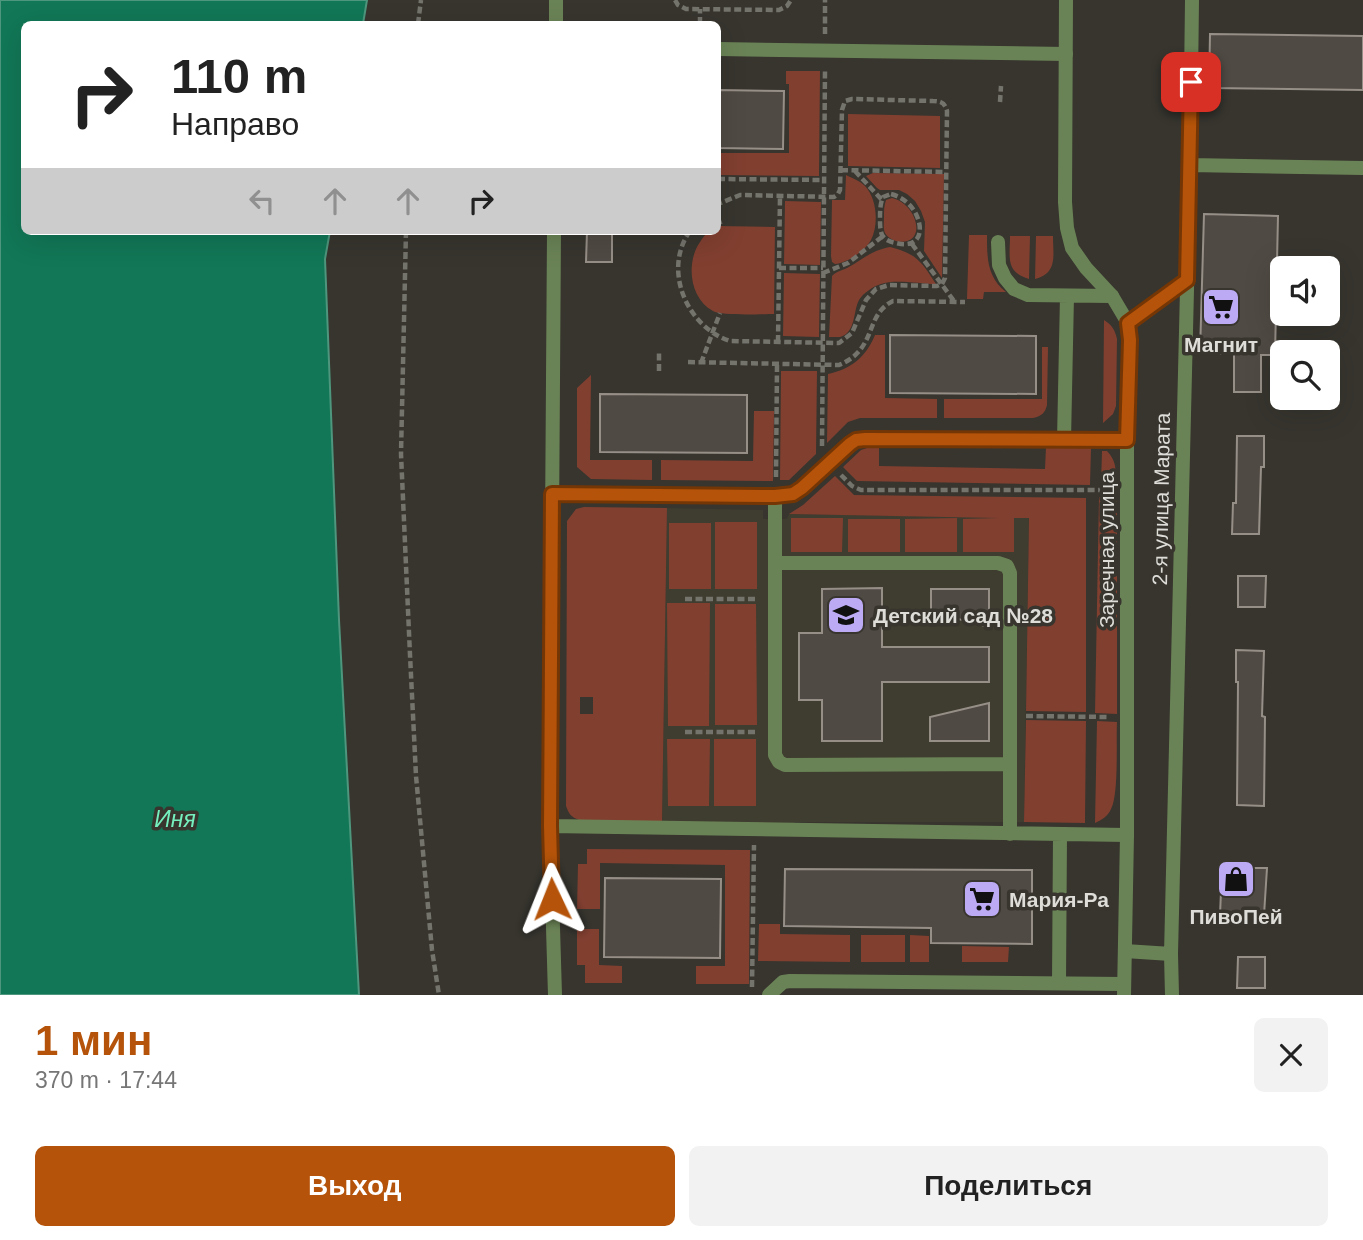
<!DOCTYPE html>
<html lang="ru">
<head>
<meta charset="utf-8">
<style>
  :root { --surface:#fff; --page:#f2f2f2; --text:#222; --muted:#767676; --accent:#b45309 }
  body { margin:0; font-family:Arial,sans-serif; background:var(--page); color:var(--text); height:100vh; display:flex; flex-direction:column; font-size:26px; white-space:nowrap }
  * { box-sizing:border-box; margin:0 }
  p { font-size:23px; color:var(--muted) }
  .icon { flex:none; width:38px; height:38px; fill:none; stroke:currentColor; stroke-width:2; stroke-linecap:round; stroke-linejoin:round }
  .map { position:relative; height:995px; overflow:hidden }
  .sheet { display:flex; flex-direction:column; background:var(--surface); flex:1 }
  .sheet>* { flex:none }
  .top-card { position:absolute; left:21px; top:21px; width:700px; height:214px; border-radius:10px; box-shadow:0 7px 28px #0002; background:#fff; color:var(--text); overflow:hidden }
  .tools { position:absolute; left:1270px; top:256px; display:grid; gap:14px }
  .tools a { display:grid; place-items:center; width:70px; height:70px; border-radius:10px; background:var(--surface); box-shadow:0 7px 28px #0002; font-size:35px }
  .pin { position:absolute; display:grid; place-items:center; width:60px; height:60px; color:#fff; margin:-30px; border-radius:14px; box-shadow:0 4px 10px #0006 }
  .me { position:absolute; width:77px; margin:-38px; rotate:358deg; stroke-linejoin:round; filter:drop-shadow(0 0 5px #0008) }
  .turn { display:flex; align-items:center; gap:24px; height:147px; padding:0 35px; font-size:32px }
  .turn .icon { width:91px; height:91px; stroke-width:2.5 }
  .turn b { display:block; font-size:49px; line-height:60px }
  .lanes { display:flex; align-items:center; height:66px; padding:0 35px; background:#0003; justify-content:center; gap:35px; direction:ltr }
  .lanes .off { opacity:.35 }
  .round { display:grid; place-items:center; flex:none; width:74px; height:74px; border-radius:10px; background:var(--page) }
  .head { display:flex; align-items:center; justify-content:space-between; height:119px; padding:0 35px }
  h1 { font-size:42px; font-weight:700; line-height:52px; color:var(--accent) }
  .primary-button { display:flex; gap:14px; margin-top:auto; padding:14px 35px }
  .primary-button a { flex:1; height:80px; border-radius:10px; background:var(--accent); color:#fff; font-size:28px; font-weight:700; line-height:80px; text-align:center }
  .primary-button a+a { background:var(--page); color:var(--text) }
  .map>svg:first-child { display:block }
</style>
</head>
<body>
<div class="map">
<svg width="1363" height="995" viewBox="0 0 1363 995">
  <rect width="100%" height="100%" fill="#37352e"/>
  <path fill="#3f3d2f" d="M 667,508 L 763,510 L 763,519 L 787,519 L 789,514 L 1029,518 L 1024,822 L 795,822 L 793,824 L 662,822 Z"/>
  <path fill="#813f30" fill-rule="evenodd" d="M 786,71 L 820,71 L 819,176 L 718,175 L 718,153 L 789,153 L 789,84 L 786,84 Z
    M 848,114 L 940,116 L 940,168 L 848,166 Z
    M 873,173 L 944,174 L 942,278 L 924,251 L 925,222 L 921,211 L 915,201 L 907,194 L 899,190 L 880,190 L 877,188 L 866,176 Z
    M 846,175 C 852,178 860,181 865,186 C 877,199 879,224 871,240 C 865,251 847,263 835,264 L 832,262 L 831,256 L 832,200 L 845,200 Z
    M 892,198 C 901,200 908,206 913,215 C 927,245 894,248 885,233 C 883,228 884,222 884,216 C 884,210 884,206 886,200 Z
    M 785,201 L 821,202 L 820,265 L 784,264 Z
    M 718,226 L 775,227 L 774,314 C 762,314 721,316 713,311 C 689,298 686,262 700,242 C 705,234 708,231 718,231 Z
    M 969,235 L 987,235 C 987,258 987,277 1006,292 L 984,292 L 983,299 L 967,299 Z
    M 1010,236 L 1030,236 L 1029,279 C 1005,272 1010,257 1010,236 Z
    M 1036,236 L 1053,236 C 1053,256 1058,273 1035,279 Z
    M 890,247 C 917,254 921,261 936,284 C 920,284 895,279 881,284 C 874,286 863,293 859,300 C 853,311 856,333 840,337 C 840,337 830,337 829,337 L 832,276 C 837,271 841,271 847,268 C 864,259 870,251 890,247 Z
    M 784,273 L 820,274 L 819,337 L 783,336 Z
    M 1104,320 C 1112,325 1115,330 1117,339 L 1116,406 L 1113,414 L 1103,423 Z
    M 875,335 L 885,335 L 885,398 L 937,399 L 937,418 L 860,418 L 848,422 L 827,443 L 828,374 C 851,369 866,357 875,335 Z
    M 1042,347 L 1048,347 L 1047,405 C 1045,413 1042,416 1033,418 L 944,418 L 944,399 L 1042,399 Z
    M 781,371 L 817,371 L 816,454 L 789,480 L 780,480 Z
    M 591,375 L 590,460 L 652,460 L 652,480 L 591,479 L 577,467 L 577,388 Z
    M 754,411 L 774,411 L 773,481 L 661,480 L 661,460 L 753,461 Z
    M 870,447 L 879,447 L 879,466 L 1045,469 L 1046,447 L 1091,448 L 1090,485 L 857,481 L 843,467 L 861,450 Z
    M 1102,451 L 1107,451 C 1117,461 1116,472 1116,485 L 1101,485 Z
    M 835,476 L 854,495 L 1086,498 L 1086,712 L 1026,711 L 1029,518 L 1014,518 L 1014,552 L 963,552 L 963,519 L 998,518 L 789,514 L 803,505 Z
    M 1099,497 L 1117,498 L 1117,714 L 1095,713 Z
    M 584,507 L 667,508 L 662,822 L 579,820 C 571,817 569,814 566,806 L 567,521 L 576,509 ZM 580,697 L 593,697 L 593,714 L 580,714 Z
    M 791,518 L 843,518 L 842,552 L 791,552 Z
    M 957,518 L 957,552 L 905,552 L 905,519 Z
    M 848,519 L 900,519 L 900,552 L 848,552 Z
    M 715,522 L 757,522 L 757,589 L 715,589 Z
    M 669,523 L 711,523 L 711,589 L 669,589 Z
    M 667,603 L 710,603 L 709,726 L 668,726 Z
    M 715,604 L 756,604 L 757,725 L 715,725 Z
    M 1026,720 L 1086,721 L 1085,823 L 1024,822 Z
    M 1097,721 L 1117,722 C 1116,741 1119,794 1111,809 C 1108,816 1102,820 1095,823 Z
    M 667,739 L 710,739 L 709,806 L 668,806 Z
    M 714,739 L 756,739 L 756,806 L 714,806 Z
    M 587,849 L 750,850 L 749,984 L 696,984 L 696,966 L 725,966 L 725,865 L 600,863 L 600,909 L 577,909 L 578,864 L 587,864 Z
    M 759,924 L 780,924 L 780,934 L 850,935 L 850,962 L 758,961 Z
    M 577,929 L 599,929 L 599,965 L 622,966 L 622,983 L 585,983 L 585,965 L 577,965 Z
    M 861,935 L 905,935 L 905,962 L 861,962 Z
    M 910,935 L 929,936 L 929,962 L 910,962 Z
    M 962,946 L 1009,947 L 1008,962 L 962,962 Z"/>
  <path fill="#117756" stroke="#4e967d" stroke-width="2" d="M 0,0 L 367,0 L 363,24 L 24,24 L 24,231 L 330,231 L 325,259 L 339,620 L 359,995 L 0,995 Z"/>
  <path fill="#504a44" stroke="#968f88" stroke-width="2" d="M 1210,34 L 1363,36 L 1363,90 L 1209,88 Z
    M 718,90 L 784,91 L 783,149 L 718,148 Z
    M 1204,214 L 1278,216 L 1275,355 L 1261,355 L 1261,392 L 1234,392 L 1234,354 L 1200,353 Z
    M 587,231 L 612,231 L 612,262 L 586,262 Z
    M 890,335 L 1036,336 L 1036,394 L 890,393 Z
    M 600,394 L 747,395 L 747,453 L 600,452 Z
    M 1237,436 L 1264,436 L 1264,467 L 1261,467 L 1259,534 L 1232,534 L 1233,503 L 1236,503 Z
    M 1238,576 L 1266,576 L 1265,607 L 1238,607 Z
    M 882,588 L 882,647 L 989,647 L 989,682 L 882,682 L 882,741 L 822,741 L 822,700 L 799,700 L 799,633 L 822,633 L 822,589 Z
    M 931,589 L 989,589 L 989,627 L 931,612 Z
    M 1236,650 L 1264,651 L 1262,716 L 1265,717 L 1264,806 L 1237,805 L 1238,682 L 1236,682 Z
    M 989,703 L 989,741 L 930,741 L 930,717 Z
    M 1222,868 L 1267,868 L 1264,915 L 1220,915 Z
    M 785,869 L 1032,870 L 1032,944 L 931,943 L 931,928 L 784,926 Z
    M 605,878 L 721,879 L 720,958 L 604,957 Z
    M 1238,957 L 1265,957 L 1265,988 L 1237,988 Z"/>
  <g fill="none" stroke-linecap="round" stroke-linejoin="round">
    <path stroke="#74736c" stroke-width="4.5" stroke-dasharray="7 3.5" stroke-linecap="butt" d="M 675,0 L 678,5 L 686,9 L 779,10 L 787,6 L 791,0
      M 418,24 L 421,0
      M 700,24 L 700,9
      M 825,34 L 825,0
      M 1000,102 L 1001,86
      M 841,170 L 946,172
      M 855,171 L 882,200
      M 718,179 L 824,180
      M 891,194 C 902,197 911,204 916,214 C 925,233 918,249 896,243 C 890,242 885,240 882,235 C 880,230 880,224 880,219 C 880,211 880,204 883,197 Z
      M 718,218 L 721,226
      M 406,231 L 401,454 L 410,655 L 416,776 L 432,950 L 439,995
      M 690,231 C 662,270 687,327 730,341 L 839,343 L 852,333 L 866,300 L 876,289 L 889,285 L 937,286 L 942,284 L 945,278 L 947,111 C 945,103 941,101 933,101 L 852,99 L 845,101 L 842,110 L 840,190 L 838,194 L 834,197 L 740,195 L 718,204
      M 912,244 L 954,301
      M 779,268 L 823,268
      M 823,273 L 848,263 L 883,236
      M 778,342 L 780,196
      M 688,362 L 839,365 C 878,349 864,315 893,301 L 965,302
      M 701,363 L 720,313
      M 659,371 L 659,353
      M 822,446 L 825,69
      M 841,475 L 852,486 L 861,490 L 1111,490
      M 776,477 L 777,364
      M 685,599 L 757,599
      M 1026,716 L 1109,717
      M 685,732 L 757,732
      M 752,987 L 754,845"/>
    <path stroke="#6a8356" stroke-width="14" d="M 556,24 L 556,0
      M 718,49 L 1066,54
      M 554,231 L 550,826 L 555,995
      M 998,242 L 999,265 L 1005,278 L 1014,289 L 1028,295 L 1112,296
      M 1064,440 L 1067,296
      M 553,494 L 775,496 L 792,494 L 802,488 L 850,444 L 857,440 L 865,439 L 1127,440
      M 775,496 L 775,755 L 779,762 L 785,765 L 1010,764
      M 776,563 L 998,563 L 1007,566 L 1010,573 L 1010,834
      M 550,826 L 1127,835
      M 1171,954 L 1172,995
      M 1059,983 L 1060,834
      M 769,995 L 783,982 L 790,981 L 1124,984"/>
    <path stroke="#6a8356" stroke-width="14" d="M 1066,0 L 1065,202 L 1067,228 L 1072,248 L 1086,268 L 1112,296 L 1128,323 L 1130,340 L 1127,440 L 1127,835 L 1124,995
      M 1190,165 L 1363,168
      M 1128,323 L 1187,280
      M 1125,951 L 1171,954 L 1190,165 L 1192,0"/>
  </g>
  <g fill="none" stroke-linecap="round" stroke-linejoin="round">
    <defs>
      <path id="route" d="M 552,899 L 550,826 L 552,494 L 775,496 L 793,494 L 802,488 L 850,444 L 856,440 L 865,439 L 1127,440 L 1130,340 L 1128,323 L 1187,280 L 1191,82"/>
    </defs>
    <use href="#route" stroke="#753606" stroke-width="18"/>
    <use href="#route" stroke="#b45309" stroke-width="12"/>
  </g>
  <defs>
    <symbol id="supermarket-square" viewBox="-11 -11 22 22"><rect x="-9" y="-9" width="18" height="18" rx="4" fill="#bcaaf5" stroke="#37352e"/><path d="M-6-5.5h2.5l.6 2H6L4.5 2H-2.5L-4.4-4H-6ZM-1.5 3.2a1.3 1.3 0 1 0 .1 0ZM3 3.2a1.3 1.3 0 1 0 .1 0Z" fill="#111"/></symbol>
    <symbol id="school-square" viewBox="-11 -11 22 22"><rect x="-9" y="-9" width="18" height="18" rx="4" fill="#bcaaf5" stroke="#37352e"/><path d="M0-5L7-2L0 1L-7-2ZM-4 1L0 2.5L4 1V4Q0 6-4 4Z" fill="#111"/></symbol>
    <symbol id="shop-square" viewBox="-11 -11 22 22"><rect x="-9" y="-9" width="18" height="18" rx="4" fill="#bcaaf5" stroke="#37352e"/><path d="M-5-2.5h2.3a2.7 3.5 0 0 1 5.4 0H5L5.5 6h-11ZM-1.5-2.5h3a1.5 2.3 0 0 0-3 0Z" fill="#111"/></symbol>
  </defs>
  <g fill-rule="evenodd">
    <use href="#supermarket-square" x="1199" y="285" width="44" height="44"/>
    <use href="#school-square" x="824" y="593" width="44" height="44"/>
    <use href="#shop-square" x="1214" y="857" width="44" height="44"/>
    <use href="#supermarket-square" x="960" y="877" width="44" height="44"/>
  </g>
  <g text-anchor="middle" dominant-baseline="central" stroke-width="7" stroke-linejoin="round" paint-order="stroke">
    <g font-size="21" font-weight="bold" fill="#deddd8" stroke="#37352e">
      <text x="1221" y="344">Магнит</text>
      <text x="873" y="615" text-anchor="start">Детский сад №28</text>
      <text x="1009" y="899" text-anchor="start">Мария-Ра</text>
      <text x="1236" y="916">ПивоПей</text>
    </g>
    <g font-size="21" fill="#deddd8" stroke="#37352e">
      <text transform="translate(1161 499) rotate(-89)">2-я улица Марата</text>
      <text transform="translate(1106 550) rotate(-90)">Заречная улица</text>
    </g>
    <g font-size="23" font-style="italic" fill="#75efbe" stroke="#37352e">
      <text x="175" y="819">Иня</text>
    </g>
  </g>
</svg>
<div class="tools">
<a><svg class="icon" aria-label="sound" viewBox="0 0 24 24"><path d="M4 9h4l5-4v14l-5-4H4zM17 9q2 3 0 6"/></svg></a>
<a><svg class="icon" aria-label="search" viewBox="0 0 24 24"><circle cx="10" cy="10" r="6"/><path d="M15 15l6 6"/></svg></a>
</div>
<div class="pin" style="left:1191px;top:82px;background:#d93025"><svg class="icon" aria-label="arrive" viewBox="0 0 24 24"><path d="M6 21V4h12l-3 4 3 4H6"/></svg></div>
<svg class="me" style="left:552px;top:899px" viewBox="-20 -20 40 40"><path d="M0-17L14 15 0 8-14 15z" fill="#b45309" stroke="#fff" stroke-width="4"/></svg>
<div class="top-card">
<div class="turn"><svg class="icon" aria-label="right" viewBox="0 0 24 24"><path d="M7 20v-9h11M14 6l5 5-5 5"/></svg><div><b>110 m</b>Направо</div></div>
<div class="lanes"><svg class="icon off" aria-label="left" viewBox="0 0 24 24"><path d="M17 20v-9H6M10 6l-5 5 5 5"/></svg><svg class="icon off" aria-label="ahead" viewBox="0 0 24 24"><path d="M12 20V5M6 11l6-6 6 6"/></svg><svg class="icon off" aria-label="ahead" viewBox="0 0 24 24"><path d="M12 20V5M6 11l6-6 6 6"/></svg><svg class="icon" aria-label="right" viewBox="0 0 24 24"><path d="M7 20v-9h11M14 6l5 5-5 5"/></svg></div>
</div>
</div>
<section class="sheet">
<div class="head"><div><h1>1 мин</h1><p>370 m · 17:44</p></div><a class="round"><svg class="icon" aria-label="close" viewBox="0 0 24 24"><path d="M6 6l12 12M18 6L6 18"/></svg></a></div>
<div class="primary-button"><a>Выход</a><a>Поделиться</a></div>
</section>
</body>
</html>
